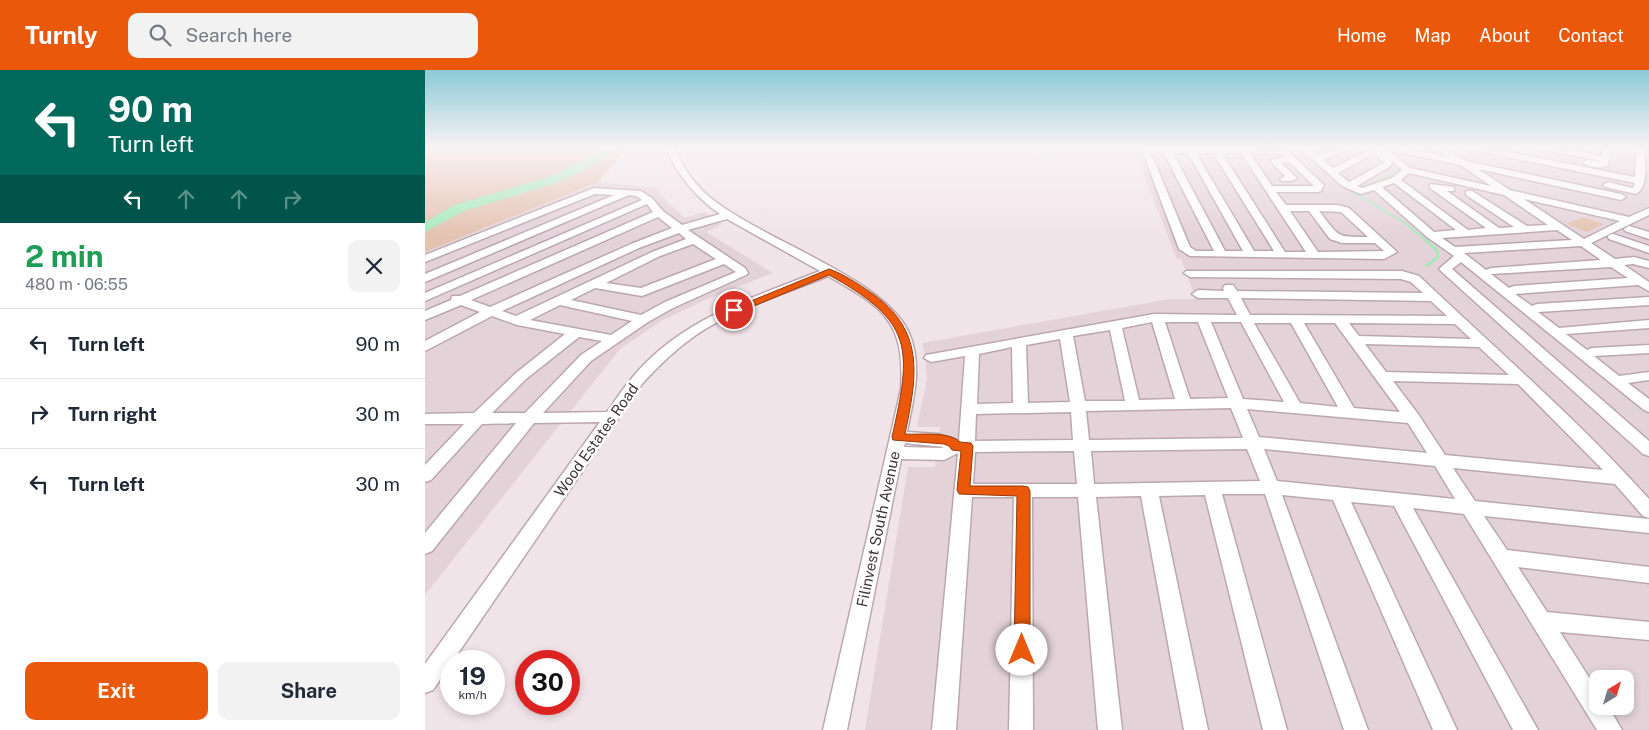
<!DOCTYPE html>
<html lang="en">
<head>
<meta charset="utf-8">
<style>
  :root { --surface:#fff; --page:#f2f2f3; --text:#1f2937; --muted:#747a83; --line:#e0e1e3; --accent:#ea580c }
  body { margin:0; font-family:"Public Sans",sans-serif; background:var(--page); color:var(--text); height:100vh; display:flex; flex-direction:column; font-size:19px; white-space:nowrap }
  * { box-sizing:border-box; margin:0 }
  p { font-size:16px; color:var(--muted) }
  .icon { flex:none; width:28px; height:28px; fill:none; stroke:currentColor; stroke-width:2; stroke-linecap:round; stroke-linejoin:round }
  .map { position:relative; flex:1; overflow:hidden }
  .details { display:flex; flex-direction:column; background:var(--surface); width:425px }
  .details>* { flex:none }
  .top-card { background:#00695c; color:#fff; overflow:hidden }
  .needle { width:32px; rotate:38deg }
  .tools { position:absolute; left:1164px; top:600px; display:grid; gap:10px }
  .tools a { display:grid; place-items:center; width:45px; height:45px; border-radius:10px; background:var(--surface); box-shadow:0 2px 8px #0003; font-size:25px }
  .speed { position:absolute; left:15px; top:580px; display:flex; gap:10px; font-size:25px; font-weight:700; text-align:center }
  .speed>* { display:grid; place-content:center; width:65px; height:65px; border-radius:50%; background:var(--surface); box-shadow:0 2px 8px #0003; line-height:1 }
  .speed small { font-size:12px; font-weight:400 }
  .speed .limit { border:8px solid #d22; background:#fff; color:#111 }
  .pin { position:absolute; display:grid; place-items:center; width:42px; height:42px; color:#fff; margin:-21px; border:2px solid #fff; border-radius:50%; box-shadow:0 1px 5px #0007 }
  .me { position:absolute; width:55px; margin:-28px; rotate:0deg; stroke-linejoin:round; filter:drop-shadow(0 0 4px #0008) }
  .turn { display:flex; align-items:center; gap:18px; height:105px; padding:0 25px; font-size:22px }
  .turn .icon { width:65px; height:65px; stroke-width:2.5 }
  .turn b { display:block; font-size:35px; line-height:42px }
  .lanes { display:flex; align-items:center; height:48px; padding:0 25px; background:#0003; justify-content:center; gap:25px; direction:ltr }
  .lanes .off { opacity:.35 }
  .round { display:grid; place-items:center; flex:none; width:52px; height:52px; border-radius:10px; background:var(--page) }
  .head { display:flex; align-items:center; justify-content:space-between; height:85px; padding:0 25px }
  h1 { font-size:30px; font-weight:700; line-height:38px; color:#1e9e55 }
  .cta { display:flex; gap:10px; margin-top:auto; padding:10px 25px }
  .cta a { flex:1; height:58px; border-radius:10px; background:var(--accent); color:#fff; font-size:20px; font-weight:700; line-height:58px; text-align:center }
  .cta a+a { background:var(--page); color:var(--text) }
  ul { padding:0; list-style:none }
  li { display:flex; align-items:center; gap:15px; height:70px; padding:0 25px; border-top:1px solid var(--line) }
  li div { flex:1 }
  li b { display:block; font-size:19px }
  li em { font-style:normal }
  header { display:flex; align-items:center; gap:30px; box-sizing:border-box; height:70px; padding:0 25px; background:var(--accent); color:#fff }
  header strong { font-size:24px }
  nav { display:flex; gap:28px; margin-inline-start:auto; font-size:18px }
  .search { width:350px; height:45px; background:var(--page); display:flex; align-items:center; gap:12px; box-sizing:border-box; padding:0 18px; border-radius:10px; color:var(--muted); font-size:19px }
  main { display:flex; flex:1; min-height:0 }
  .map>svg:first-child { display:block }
</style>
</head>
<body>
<header>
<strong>Turnly</strong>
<div class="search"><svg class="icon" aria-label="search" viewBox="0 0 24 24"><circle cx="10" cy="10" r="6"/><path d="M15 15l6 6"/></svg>Search here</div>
<nav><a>Home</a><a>Map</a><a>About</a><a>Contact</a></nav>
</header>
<main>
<section class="details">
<div class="top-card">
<div class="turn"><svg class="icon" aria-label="left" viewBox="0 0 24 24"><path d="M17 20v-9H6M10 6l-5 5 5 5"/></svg><div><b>90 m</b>Turn left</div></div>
<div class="lanes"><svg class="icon" aria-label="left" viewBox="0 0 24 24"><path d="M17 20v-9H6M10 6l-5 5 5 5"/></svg><svg class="icon off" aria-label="ahead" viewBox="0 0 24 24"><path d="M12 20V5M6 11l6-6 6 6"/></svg><svg class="icon off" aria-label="ahead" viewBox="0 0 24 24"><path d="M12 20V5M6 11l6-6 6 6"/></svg><svg class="icon off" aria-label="right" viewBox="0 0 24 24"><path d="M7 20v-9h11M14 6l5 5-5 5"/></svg></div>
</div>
<div class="head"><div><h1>2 min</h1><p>480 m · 06:55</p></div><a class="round"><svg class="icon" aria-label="close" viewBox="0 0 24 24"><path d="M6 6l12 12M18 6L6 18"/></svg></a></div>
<ul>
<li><svg class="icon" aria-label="left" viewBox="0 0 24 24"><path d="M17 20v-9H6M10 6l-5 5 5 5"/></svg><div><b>Turn left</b></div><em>90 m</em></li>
<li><svg class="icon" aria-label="right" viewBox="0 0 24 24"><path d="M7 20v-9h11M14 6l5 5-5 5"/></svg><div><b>Turn right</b></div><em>30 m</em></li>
<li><svg class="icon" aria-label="left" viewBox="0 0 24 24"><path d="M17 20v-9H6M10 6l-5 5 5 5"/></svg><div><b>Turn left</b></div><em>30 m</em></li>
</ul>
<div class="cta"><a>Exit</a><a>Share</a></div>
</section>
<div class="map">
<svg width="1224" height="660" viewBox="0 0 1224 660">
  <rect width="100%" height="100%" fill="#f1e4e9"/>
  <path fill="#e4d2d9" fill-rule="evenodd" d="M 708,77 L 1224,77 L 1224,660 L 440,660 L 483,397 L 510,397 L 515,357 L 492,357 L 502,310 L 500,284 L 497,273 L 745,229 L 771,229 L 756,189 L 752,189 ZM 1172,609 L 1200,609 L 1200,636 L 1172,636 Z
    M 173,112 L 231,118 L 245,135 L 260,148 L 280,142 L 298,154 L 281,162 L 348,203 L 280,230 L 236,251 L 195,279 L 0,525 L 0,182 Z"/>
  <path fill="#e3c2af" d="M 0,77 L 203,77 L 173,112 L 0,182 Z
    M 1158,147 L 1179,154 L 1162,162 L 1141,154 Z"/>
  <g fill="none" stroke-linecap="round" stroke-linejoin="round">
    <path stroke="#a3eabb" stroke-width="2" d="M 606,87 L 631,82 L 644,77
      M 973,95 L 974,100 L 959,109 L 926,121 L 980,153 L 1003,172"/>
    <path stroke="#a3eabb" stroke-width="2.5" d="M 1001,196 L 1013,187 L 1012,180 L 1001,171"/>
    <path fill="#a3eabb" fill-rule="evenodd" d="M 181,77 L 194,77 L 160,100 L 128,114 L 39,141 L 0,162 L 0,152 L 29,135 L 120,108 L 152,94 Z"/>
    <defs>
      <path id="minor" d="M 240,77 L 248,77 C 257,94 266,110 280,123 C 330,169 466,208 486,268 C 497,299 488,331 482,362 L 513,364 L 534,371 L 540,286 L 506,292 L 499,288 L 501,285 L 729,244 L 812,245 L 803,228 L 773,228 L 767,224 L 773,220 L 799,221 L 798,218 L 800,215 L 808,215 L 812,221 L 998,223 L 986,212 L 976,209 L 765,207 L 759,203 L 761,201 L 977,201 L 994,206 C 1072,280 1153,350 1224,429 L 1224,448 L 1218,446 L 1190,414 L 1028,398 L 1050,431 L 1224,449 L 1224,463 L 1059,446 L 1082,480 L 1224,497 L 1224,513 L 1093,497 L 1122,542 L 1224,552 L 1224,570 L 1135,562 L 1172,620 L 1172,636 L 1183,636 L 1197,660 L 1172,660 L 1039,444 L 988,438 L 1113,660 L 1088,660 L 969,436 L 926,432 L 1032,660 L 1008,660 L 908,430 L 857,425 L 943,660 L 919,660 L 840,424 L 797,424 L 862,660 L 838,660 L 780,425 L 734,426 L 783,660 L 759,660 L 716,426 L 671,427 L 697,660 L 673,660 L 653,427 L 607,427 L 608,660 L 584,660 L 589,427 L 547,427 L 531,660 L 507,660 L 533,383 L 519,390 L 476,389 L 422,660 L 398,660 L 476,319 C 480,251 459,238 403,206 C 359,224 311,238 271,265 C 251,279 233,296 217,314 L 8,620 L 0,623 L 0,594 L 175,352 L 109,353 L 7,481 L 0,484 L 0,463 L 91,353 L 57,354 L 6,410 L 0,412 L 0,395 L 39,354 L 0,354 L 0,344 L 49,343 L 91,303 L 140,264 L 92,255 L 67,246 L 0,281 L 0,271 L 55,242 L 36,235 L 0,250 L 0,241 L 26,230 L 27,226 L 35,226 L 228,142 L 222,134 L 0,231 L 0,223 L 217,130 L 211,126 L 204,125 L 0,212 L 0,204 L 189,125 L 170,124 L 0,192 L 0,185 L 169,118 L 216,121 L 227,128 L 238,141 L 257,155 L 295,144 C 270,127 253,105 240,77 ZM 233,147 L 247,158 L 206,174 L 65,237 L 46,230 ZM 302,149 L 395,201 C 327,228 255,249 207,308 C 198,318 190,331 182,342 L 118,343 L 166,291 L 223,252 L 248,238 L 321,205 L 323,203 L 320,198 L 263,160 ZM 254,163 L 261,169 L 227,182 L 91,246 L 77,241 L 214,178 ZM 268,174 L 291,189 L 216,218 L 181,213 L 235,186 ZM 299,194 L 311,202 L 240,232 L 216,245 L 146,230 L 170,218 L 217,226 ZM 816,228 L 1006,231 L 1022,246 L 825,245 ZM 135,235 L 207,251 L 186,265 L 105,250 ZM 727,252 L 750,329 L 714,330 L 697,258 ZM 740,252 L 773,252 L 803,328 L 765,329 ZM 786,252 L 816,252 L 859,332 L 818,329 ZM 829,253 L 866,253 L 913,337 L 875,333 ZM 879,253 L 910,253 L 975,342 L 929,338 ZM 924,253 L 1030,254 L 1046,269 L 934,266 ZM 685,260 L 700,331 L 660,331 L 648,266 ZM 154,267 L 177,271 L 156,285 L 100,343 L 67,343 L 101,309 ZM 635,269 L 645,332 L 603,333 L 601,275 ZM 940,274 L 1054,277 L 1084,305 L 961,302 ZM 587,277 L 588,333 L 552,334 L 554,284 ZM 968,311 L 1093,314 L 1178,400 L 1020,385 L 993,344 ZM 806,338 L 818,368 L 664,370 L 661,341 ZM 822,339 L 983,353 L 1002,383 L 834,367 ZM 646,342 L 648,370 L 550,371 L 551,344 ZM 480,373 L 519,377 L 516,378 L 479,377 ZM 822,379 L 835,411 L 669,414 L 666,381 ZM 839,379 L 1010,396 L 1030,429 L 852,411 ZM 649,381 L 652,414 L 548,414 L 550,382 Z
        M 718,77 L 814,78 L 814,77 L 822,77 L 823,78 L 861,79 L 899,115 L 896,121 L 893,122 L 851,122 L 861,135 L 913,135 L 924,138 L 972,182 L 959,189 L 765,186 L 754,179 L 717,80 ZM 726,83 L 739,83 L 789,181 L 771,181 L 765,177 ZM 748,83 L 763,83 L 818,181 L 800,181 ZM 771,83 L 788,83 L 849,181 L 829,181 ZM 797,83 L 816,83 L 881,182 L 860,182 ZM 825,83 L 856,84 L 860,87 L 845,91 L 860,106 L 855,109 L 857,111 L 867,111 L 872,108 L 856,93 L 864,92 L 889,116 L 847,116 ZM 865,141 L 884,141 L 905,169 L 917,173 L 950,173 L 959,181 L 893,182 ZM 894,141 L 916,142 L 943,167 C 909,167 915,167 894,141 Z
        M 877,77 L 887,77 L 886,79 L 893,85 L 914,77 L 924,77 L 923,79 L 898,90 L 908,98 L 947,78 L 953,78 L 952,77 L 973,77 L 1024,87 L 1010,77 L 1019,77 L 1041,91 L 1196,124 L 1201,127 L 1196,130 L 1053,99 L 1085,120 L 1204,147 L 1224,138 L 1224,145 L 1166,173 L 1190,189 L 1209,187 L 1224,191 L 1224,198 L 1208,194 L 1199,195 L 1224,212 L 1224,221 L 1213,215 L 1090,224 L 1107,236 L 1112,234 L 1224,227 L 1224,235 L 1113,242 L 1134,258 L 1224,250 L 1224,258 L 1141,264 L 1162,280 L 1167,278 L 1224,275 L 1224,283 L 1169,286 L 1194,306 L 1224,302 L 1224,310 L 1203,313 L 1224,329 L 1224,342 L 1219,340 L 1036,192 L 1027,199 L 1224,371 L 1224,386 L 1218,384 L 1016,201 L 1014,199 L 1029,186 L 1002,167 L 949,120 L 936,124 L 917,116 L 877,80 ZM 964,80 L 1035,95 L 1066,116 L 985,98 ZM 950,83 L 959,93 L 924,112 L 913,103 ZM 967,91 L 977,100 L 967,108 L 937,118 L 932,116 L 966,96 ZM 984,103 L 1079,125 L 1123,155 L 1102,156 L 1047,121 L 1041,121 L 1041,125 L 1089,157 L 1074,158 L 1022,121 L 1029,121 L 1029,117 L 1005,114 L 1005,118 L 1061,158 L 1043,160 L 976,110 ZM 969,113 L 1031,160 L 1009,162 L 957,117 ZM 1099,129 L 1195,151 L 1159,169 ZM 1132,160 L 1147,170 L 1030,177 L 1017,168 ZM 1156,176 L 1176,190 L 1066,198 L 1061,200 L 1039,183 ZM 1186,197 L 1203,208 L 1089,216 L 1084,218 L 1066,204 Z
        M 1044,77 L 1058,77 L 1210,107 L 1211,77 L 1219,77 C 1220,89 1224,118 1211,124 L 1180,117 L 1178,115 L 1183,112 L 1208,118 L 1210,113 L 1048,80 Z
        M 1115,77 L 1130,77 L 1177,86 L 1179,77 L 1187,77 L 1183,95 C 1178,99 1163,97 1158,93 L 1162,90 L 1176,91 L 1119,80 Z
        M 1204,156 L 1224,162 L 1224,169 L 1200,161 L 1199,159 Z
        M 1188,164 L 1224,176 L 1224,183 L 1184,169 L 1183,167 L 1184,165 Z"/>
    </defs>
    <use href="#minor" stroke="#bba7b0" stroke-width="3"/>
    <use href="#minor" fill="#fff" fill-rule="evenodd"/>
  </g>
  <linearGradient id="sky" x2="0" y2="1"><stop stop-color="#8ccad6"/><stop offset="0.46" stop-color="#f9f3f5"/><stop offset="1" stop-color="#f9f3f5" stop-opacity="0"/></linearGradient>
  <rect width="1224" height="169" fill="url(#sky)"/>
  <path fill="#ea580c" stroke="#983908" d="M 404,199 C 419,204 433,214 445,222 C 501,260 492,306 480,364 C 495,365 524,361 535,372 L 546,373 L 548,376 L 545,416 L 598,416 L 603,417 L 605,421 L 605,580 L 603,586 L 597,588 L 591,586 L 589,580 L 592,426 L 534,424 L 532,420 L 536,381 L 527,380 L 524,376 L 519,374 L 468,370 L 467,367 C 487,278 489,252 404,205 L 312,243 L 309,243 L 304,240 Z"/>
  <g text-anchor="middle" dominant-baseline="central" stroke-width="5" stroke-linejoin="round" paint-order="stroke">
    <g font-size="15" fill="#42343b" stroke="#fff">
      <text transform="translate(171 370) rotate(-55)">Wood Estates Road</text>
      <text transform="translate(453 459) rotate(-78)">Filinvest South Avenue</text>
    </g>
  </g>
</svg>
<div class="tools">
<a><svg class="needle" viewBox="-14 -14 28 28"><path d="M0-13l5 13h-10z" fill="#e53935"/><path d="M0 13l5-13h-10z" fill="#747a83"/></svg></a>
</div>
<div class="speed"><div>19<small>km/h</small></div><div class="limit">30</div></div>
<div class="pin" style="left:309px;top:240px;background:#d93025"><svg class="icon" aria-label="arrive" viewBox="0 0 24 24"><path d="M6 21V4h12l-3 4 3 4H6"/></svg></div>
<svg class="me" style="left:597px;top:580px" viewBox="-20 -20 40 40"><circle r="19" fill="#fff"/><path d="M0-13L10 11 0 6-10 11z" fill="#ea580c"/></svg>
</div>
</main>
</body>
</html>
